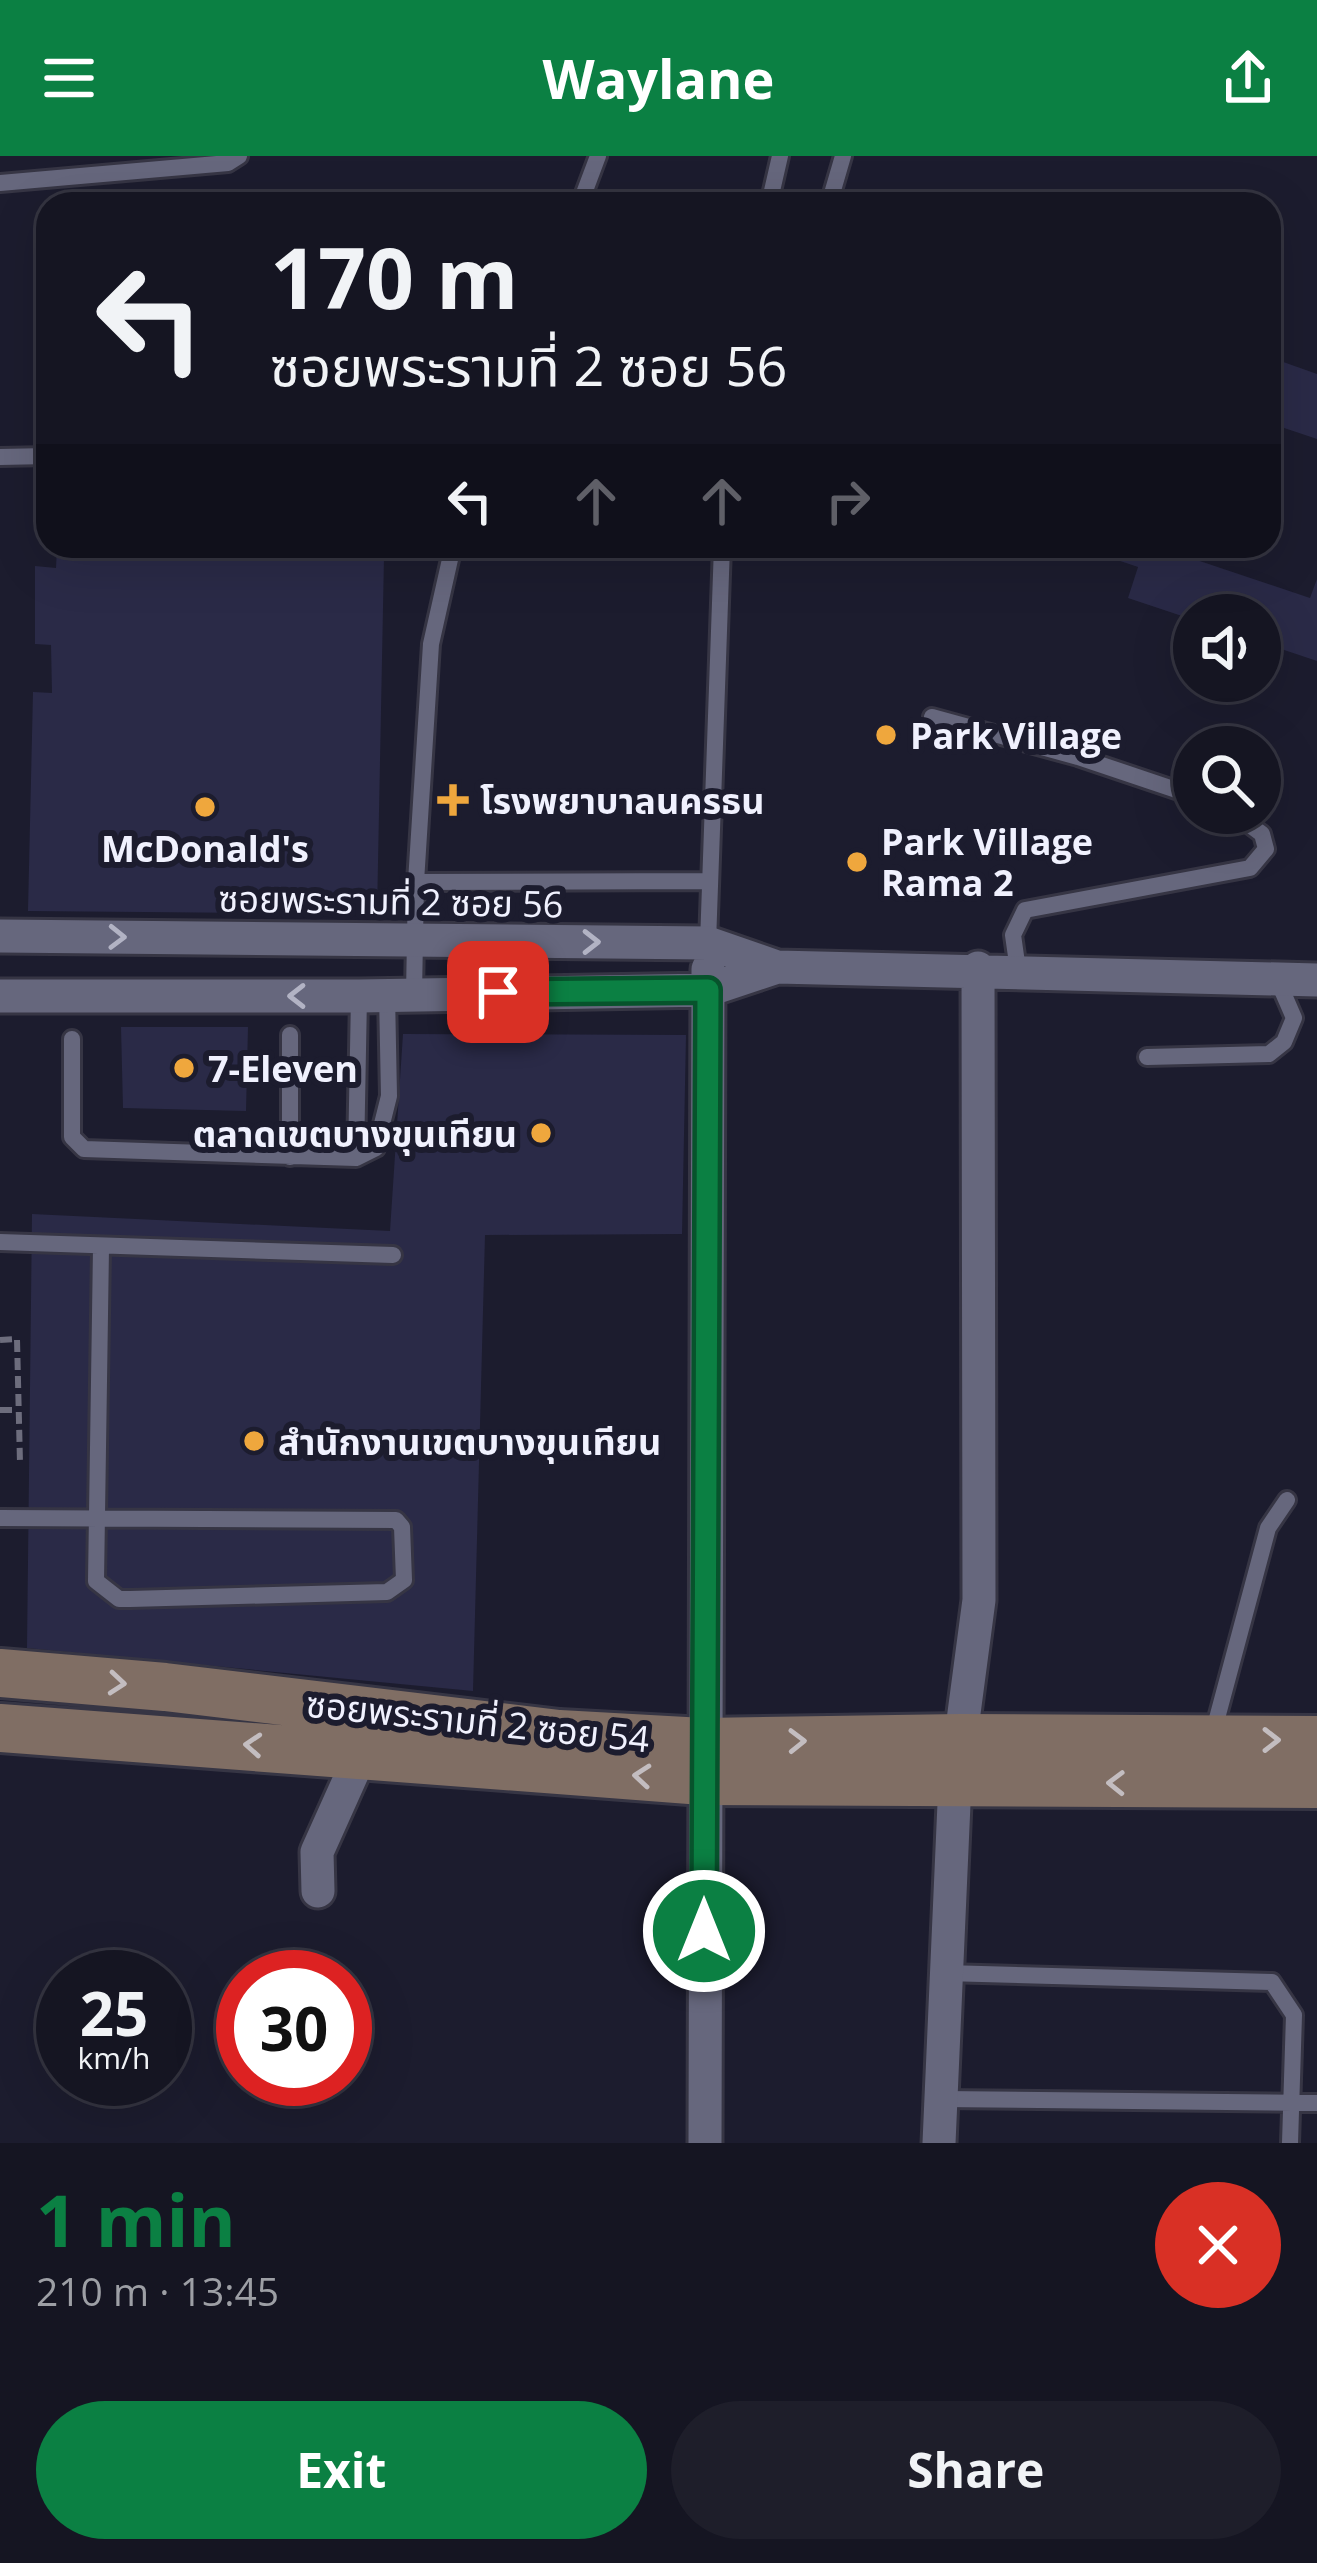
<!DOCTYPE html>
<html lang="en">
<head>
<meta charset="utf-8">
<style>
  :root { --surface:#151522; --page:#1e1e2a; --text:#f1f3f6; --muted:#9d9fa5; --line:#343440; --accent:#0b8043 }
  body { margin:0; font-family:"Open Sans","Noto Sans Thai",sans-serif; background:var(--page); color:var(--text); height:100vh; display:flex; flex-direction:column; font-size:45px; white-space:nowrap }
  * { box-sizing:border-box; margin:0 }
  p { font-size:39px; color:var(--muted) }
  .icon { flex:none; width:66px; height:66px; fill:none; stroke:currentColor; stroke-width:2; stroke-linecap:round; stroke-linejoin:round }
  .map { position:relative; height:1987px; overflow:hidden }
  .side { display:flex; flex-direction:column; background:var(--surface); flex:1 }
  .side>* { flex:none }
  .hud { position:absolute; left:36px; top:36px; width:1245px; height:366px; border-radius:36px; box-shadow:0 12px 48px #0002,0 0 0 3px var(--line); background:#151522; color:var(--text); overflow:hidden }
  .controls { position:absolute; left:1173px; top:438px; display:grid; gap:24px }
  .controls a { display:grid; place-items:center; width:108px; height:108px; border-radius:50%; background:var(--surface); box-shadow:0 12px 48px #0002,0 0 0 3px var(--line); font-size:60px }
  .speed { position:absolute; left:36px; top:1794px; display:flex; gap:24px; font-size:60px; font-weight:700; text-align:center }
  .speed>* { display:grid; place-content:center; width:156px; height:156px; border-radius:50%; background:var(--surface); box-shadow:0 12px 48px #0002,0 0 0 3px var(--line); line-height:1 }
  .speed small { font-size:30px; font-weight:400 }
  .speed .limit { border:18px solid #d22; background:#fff; color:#111 }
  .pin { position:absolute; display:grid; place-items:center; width:102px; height:102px; color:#fff; margin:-51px; border-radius:24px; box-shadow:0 6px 18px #0006 }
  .me { position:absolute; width:132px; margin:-66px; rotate:0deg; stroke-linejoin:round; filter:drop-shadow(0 0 9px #0008) }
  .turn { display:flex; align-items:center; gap:42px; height:252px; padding:0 36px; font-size:54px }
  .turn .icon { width:156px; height:156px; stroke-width:2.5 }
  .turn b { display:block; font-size:84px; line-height:102px }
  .lanes { display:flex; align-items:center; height:114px; padding:0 36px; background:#0003; justify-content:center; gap:60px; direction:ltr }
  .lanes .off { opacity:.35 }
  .round { display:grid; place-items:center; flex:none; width:126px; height:126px; border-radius:63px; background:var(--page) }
  .overview { display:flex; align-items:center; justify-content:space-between; height:204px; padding:0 36px }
  h1 { font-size:72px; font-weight:700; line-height:90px; color:var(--accent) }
  .cta { display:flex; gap:24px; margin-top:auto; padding:24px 36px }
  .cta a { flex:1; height:138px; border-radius:72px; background:var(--accent); color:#fff; font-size:48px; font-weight:700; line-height:138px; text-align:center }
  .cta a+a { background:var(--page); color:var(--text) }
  header { display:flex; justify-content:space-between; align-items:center; height:156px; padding:0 36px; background:var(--accent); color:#fff; font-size:54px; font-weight:700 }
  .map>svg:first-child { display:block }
</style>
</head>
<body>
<header><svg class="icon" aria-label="menu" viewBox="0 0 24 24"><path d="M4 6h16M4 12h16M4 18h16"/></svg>Waylane<svg class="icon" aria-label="share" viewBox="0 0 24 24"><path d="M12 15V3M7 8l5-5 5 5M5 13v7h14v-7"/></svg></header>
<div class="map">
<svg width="1317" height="1987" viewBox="0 0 1317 1987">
  <rect width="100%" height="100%" fill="#1c1c2e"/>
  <path fill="#2a2a47" d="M 1269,201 L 1317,218 L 1317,283 L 1269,267 Z
    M 57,390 L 326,390 L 384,401 L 377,758 L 28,755 L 33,536 L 52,537 L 51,489 L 35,488 L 35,410 L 56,412 Z
    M 1076,390 L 1155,390 L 1310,442 L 1317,423 L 1317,505 L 1260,486 L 1260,459 L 1194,459 L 1194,464 L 1128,442 L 1138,411 Z
    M 121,871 L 248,871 L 246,955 L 123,952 Z
    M 403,878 L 686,879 L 682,1078 L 485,1079 L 473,1535 L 27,1492 L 32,1058 L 390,1075 Z"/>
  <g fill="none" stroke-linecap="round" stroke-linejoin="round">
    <defs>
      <path id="lane" d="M 0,27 L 228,7 L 239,0
        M 580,48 L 598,0
        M 769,48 L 780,0
        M 829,48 L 843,0
        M 0,301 L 48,300
        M 932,561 L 1078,601 L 1194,640
        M 416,726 L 707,725
        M 708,787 L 722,390
        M 1018,814 L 1013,779 L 1025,754 L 1250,712 L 1266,693 L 1262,678 L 1234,657
        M 414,838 L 416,726 L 431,488 L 453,390
        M 290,879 L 290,1001
        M 72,883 L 72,981 L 84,993 L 356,1002 L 376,992 L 389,940 L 387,838
        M 1147,901 L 1269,898 L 1284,886 L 1294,862 L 1278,825
        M 356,1002 L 359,840
        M 0,1086 L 393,1099
        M 0,1362 L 396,1364 L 402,1371 L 404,1424 L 387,1436 L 130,1443 L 119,1443 L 96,1425 L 101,1092
        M 1212,1581 L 1268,1372 L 1287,1344
        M 945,1817 L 1272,1826 L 1294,1859 L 1290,1987
        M 942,1943 L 1317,1947"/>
      <path id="street" d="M 0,780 L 708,787 L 777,811 L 708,834 L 359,840 L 0,840
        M 777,811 L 1317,824
        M 318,1735 L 317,1696 L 361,1598
        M 705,1987 L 708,813
        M 939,1987 L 955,1625 L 979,1444 L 978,812"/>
      <path id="secondary" d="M 0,1517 L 165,1531 L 559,1578 L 703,1586 L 961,1582 L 1317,1584
        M 0,1572 L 703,1625 L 1317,1628"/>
    </defs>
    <use href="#lane" stroke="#363544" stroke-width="22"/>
    <use href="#street" stroke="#363544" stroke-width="39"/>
    <use href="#secondary" stroke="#363544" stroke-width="54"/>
    <path stroke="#6d6d7d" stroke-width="6" stroke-dasharray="12 6" stroke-linecap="butt" d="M 0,1184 L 17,1183 L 20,1307
      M 0,1254 L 18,1254"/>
    <use href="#lane" stroke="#66677d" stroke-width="16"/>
    <use href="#street" stroke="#66677d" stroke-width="33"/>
    <use href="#secondary" stroke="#806e64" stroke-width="48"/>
  </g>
  <defs><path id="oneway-chevron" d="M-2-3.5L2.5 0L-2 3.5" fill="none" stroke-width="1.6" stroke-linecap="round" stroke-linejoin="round" transform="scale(3)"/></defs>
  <g stroke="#b2b3c4">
    <use href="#oneway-chevron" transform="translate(117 781) rotate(1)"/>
    <use href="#oneway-chevron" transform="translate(591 786)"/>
    <use href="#oneway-chevron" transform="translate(297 840) rotate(-180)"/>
  </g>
  <g stroke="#c3bdc0">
    <use href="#oneway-chevron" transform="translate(117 1527) rotate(5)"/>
    <use href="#oneway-chevron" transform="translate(1271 1584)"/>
    <use href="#oneway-chevron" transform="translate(797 1585) rotate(-1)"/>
    <use href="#oneway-chevron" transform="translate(253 1589) rotate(-176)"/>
    <use href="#oneway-chevron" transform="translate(642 1620) rotate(-175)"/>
    <use href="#oneway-chevron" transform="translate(1116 1627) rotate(-179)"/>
  </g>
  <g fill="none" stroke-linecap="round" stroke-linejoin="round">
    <defs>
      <path id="route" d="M 498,836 L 708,834 L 704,1775"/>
    </defs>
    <use href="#route" stroke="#07532c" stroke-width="30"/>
    <use href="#route" stroke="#0b8043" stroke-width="21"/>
  </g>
  <g fill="#efa73d" stroke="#1c1c2e" stroke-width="4.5">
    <circle cx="886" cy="579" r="12"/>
    <path d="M447 626h12v12h12v12h-12v12h-12v-12h-12v-12h12z"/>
    <circle cx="205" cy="651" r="12"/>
    <circle cx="857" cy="706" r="12"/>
    <circle cx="184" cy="912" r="12"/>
    <circle cx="541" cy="977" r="12"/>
    <circle cx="254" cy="1285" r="12"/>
  </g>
  <g text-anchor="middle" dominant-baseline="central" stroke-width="12" stroke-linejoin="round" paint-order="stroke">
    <g font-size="36" font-weight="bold" fill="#f0f1fe" stroke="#1c1c2e" text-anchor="start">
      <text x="910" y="579">Park Village</text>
      <text x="480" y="644">โรงพยาบาลนครธน</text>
      <text x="881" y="685">Park Village<tspan x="881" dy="41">Rama 2</tspan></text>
      <text x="205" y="692" text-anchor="middle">McDonald's</text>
      <text x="208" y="912">7-Eleven</text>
      <text x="517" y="977" text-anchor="end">ตลาดเขตบางขุนเทียน</text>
      <text x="278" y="1285">สำนักงานเขตบางขุนเทียน</text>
    </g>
    <g font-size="36" fill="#f0f1fe" stroke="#1c1c2e">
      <text transform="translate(391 745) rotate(1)">ซอยพระรามที่ 2 ซอย 56</text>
      <text transform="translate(478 1565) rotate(6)">ซอยพระรามที่ 2 ซอย 54</text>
    </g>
  </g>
</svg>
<div class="controls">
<a><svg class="icon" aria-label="sound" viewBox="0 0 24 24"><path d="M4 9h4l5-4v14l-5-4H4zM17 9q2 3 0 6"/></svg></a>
<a><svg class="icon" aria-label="search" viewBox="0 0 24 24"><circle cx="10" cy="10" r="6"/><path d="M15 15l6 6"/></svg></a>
</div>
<div class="speed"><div>25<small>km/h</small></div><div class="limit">30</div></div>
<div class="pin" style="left:498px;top:836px;background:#d93025"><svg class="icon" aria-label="arrive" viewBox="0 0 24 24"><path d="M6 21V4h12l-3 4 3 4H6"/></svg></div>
<svg class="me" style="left:704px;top:1775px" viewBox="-20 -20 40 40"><circle r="17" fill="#0b8043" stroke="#fff" stroke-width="3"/><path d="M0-11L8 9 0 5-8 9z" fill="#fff"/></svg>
<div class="hud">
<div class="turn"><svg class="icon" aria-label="left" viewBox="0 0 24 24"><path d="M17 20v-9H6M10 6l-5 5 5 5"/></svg><div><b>170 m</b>ซอยพระรามที่ 2 ซอย 56</div></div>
<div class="lanes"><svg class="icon" aria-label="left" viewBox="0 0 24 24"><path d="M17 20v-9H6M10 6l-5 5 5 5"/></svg><svg class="icon off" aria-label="ahead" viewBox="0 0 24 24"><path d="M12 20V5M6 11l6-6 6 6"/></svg><svg class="icon off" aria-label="ahead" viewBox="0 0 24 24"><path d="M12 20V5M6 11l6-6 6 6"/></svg><svg class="icon off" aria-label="right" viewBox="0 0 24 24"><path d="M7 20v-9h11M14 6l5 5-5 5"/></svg></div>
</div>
</div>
<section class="side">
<div class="overview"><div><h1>1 min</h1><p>210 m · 13:45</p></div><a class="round" style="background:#d93025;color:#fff"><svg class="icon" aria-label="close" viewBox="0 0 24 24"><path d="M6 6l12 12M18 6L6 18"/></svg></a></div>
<div class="cta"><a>Exit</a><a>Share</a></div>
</section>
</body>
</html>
